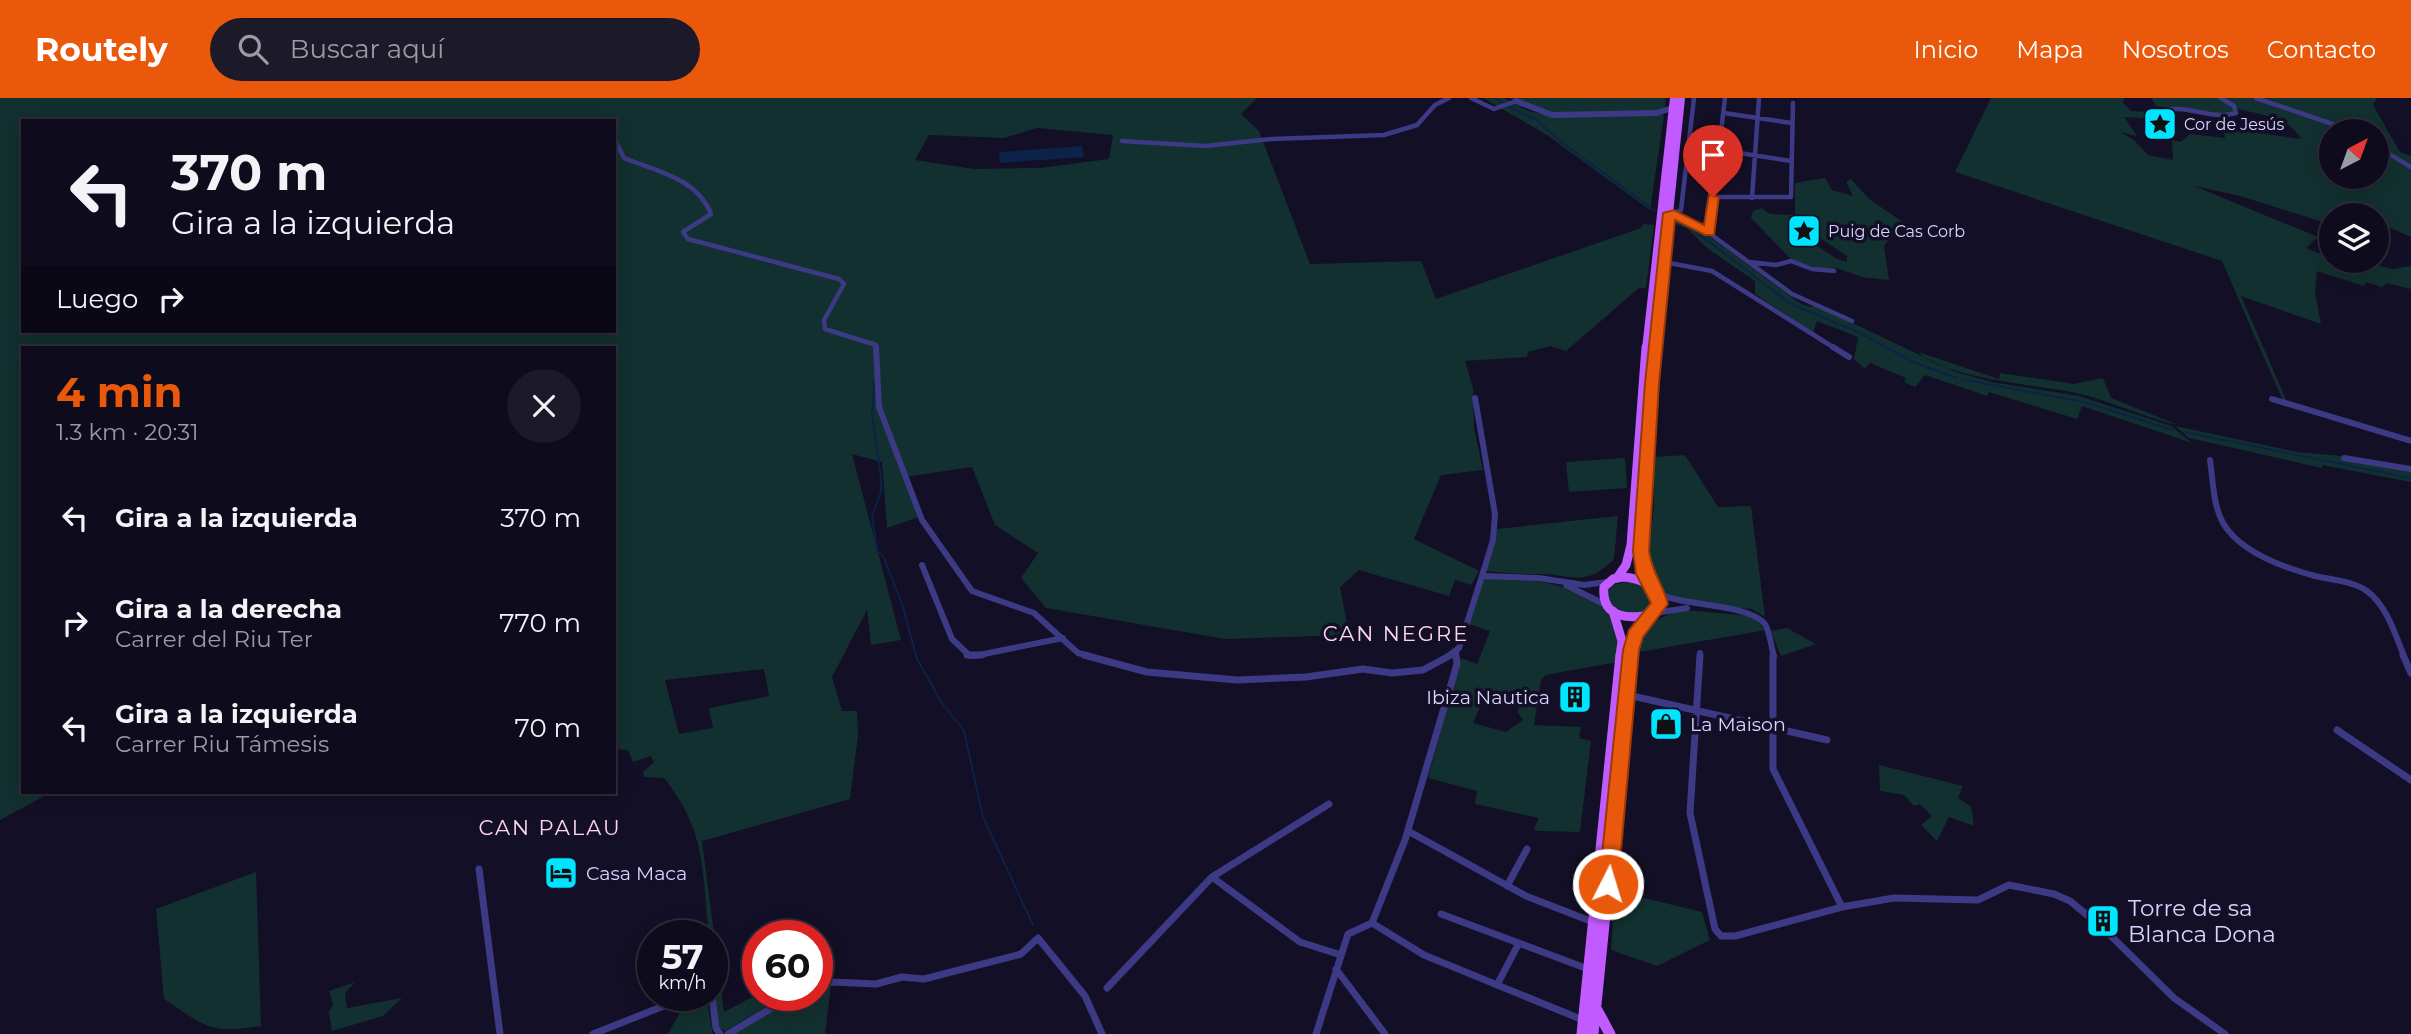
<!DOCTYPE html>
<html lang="es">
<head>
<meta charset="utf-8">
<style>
  :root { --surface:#0e0b1c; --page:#1c1929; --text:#f1f3f6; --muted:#9b9ba3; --line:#2e2b3b; --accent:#ea580c }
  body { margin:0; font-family:Montserrat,sans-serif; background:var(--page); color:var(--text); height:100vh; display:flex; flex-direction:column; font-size:26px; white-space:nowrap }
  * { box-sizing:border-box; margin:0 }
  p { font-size:23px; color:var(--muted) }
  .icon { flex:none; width:38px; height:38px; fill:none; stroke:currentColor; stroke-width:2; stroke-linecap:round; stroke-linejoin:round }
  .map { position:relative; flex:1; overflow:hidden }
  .details { position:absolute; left:21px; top:248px; width:595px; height:448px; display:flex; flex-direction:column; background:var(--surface); border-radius:0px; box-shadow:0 4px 18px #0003,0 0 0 2px var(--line) }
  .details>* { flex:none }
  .guide { position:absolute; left:21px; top:21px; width:595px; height:214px; border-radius:0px; box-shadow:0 4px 18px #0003,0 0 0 2px var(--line); background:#0e0b1c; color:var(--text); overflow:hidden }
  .needle { width:46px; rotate:41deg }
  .buttons { position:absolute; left:2319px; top:21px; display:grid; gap:14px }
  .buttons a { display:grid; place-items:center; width:70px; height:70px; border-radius:50%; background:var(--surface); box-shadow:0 4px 18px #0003,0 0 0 2px var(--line); font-size:35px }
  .speed { position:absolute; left:637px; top:822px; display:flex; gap:14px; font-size:35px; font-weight:700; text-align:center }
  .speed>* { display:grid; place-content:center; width:91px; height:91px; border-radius:50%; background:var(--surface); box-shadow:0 4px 18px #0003,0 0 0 2px var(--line); line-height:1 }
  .speed small { font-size:18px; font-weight:400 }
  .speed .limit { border:10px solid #d22; background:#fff; color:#111 }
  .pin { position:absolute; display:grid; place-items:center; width:60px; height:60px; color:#fff; margin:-72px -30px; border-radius:50% 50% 50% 0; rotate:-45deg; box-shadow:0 0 7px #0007 }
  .pin .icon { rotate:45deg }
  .me { position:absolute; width:77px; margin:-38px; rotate:5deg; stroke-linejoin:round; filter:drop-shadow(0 0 5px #0008) }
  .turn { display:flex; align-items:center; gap:24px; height:147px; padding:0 35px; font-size:32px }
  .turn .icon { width:91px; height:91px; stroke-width:2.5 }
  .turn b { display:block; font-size:49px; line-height:60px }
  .then { display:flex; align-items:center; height:66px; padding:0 35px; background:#0003; gap:14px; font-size:26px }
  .round { display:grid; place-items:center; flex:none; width:74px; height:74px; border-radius:37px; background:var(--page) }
  .overview { display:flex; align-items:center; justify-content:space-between; height:119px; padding:0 35px }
  h1 { font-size:42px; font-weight:700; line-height:52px; color:var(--accent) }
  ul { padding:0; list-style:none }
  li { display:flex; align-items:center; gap:21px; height:105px; padding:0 35px }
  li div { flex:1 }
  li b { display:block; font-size:26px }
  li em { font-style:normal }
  header { display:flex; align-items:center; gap:42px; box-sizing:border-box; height:98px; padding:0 35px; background:var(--accent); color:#fff }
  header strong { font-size:33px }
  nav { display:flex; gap:38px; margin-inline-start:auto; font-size:24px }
  .search { width:490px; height:63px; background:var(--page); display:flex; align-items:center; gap:18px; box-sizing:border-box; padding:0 24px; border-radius:38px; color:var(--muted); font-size:26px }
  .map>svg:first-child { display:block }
</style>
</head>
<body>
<header>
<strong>Routely</strong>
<div class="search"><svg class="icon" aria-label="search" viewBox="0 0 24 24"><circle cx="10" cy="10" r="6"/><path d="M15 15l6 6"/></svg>Buscar aquí</div>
<nav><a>Inicio</a><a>Mapa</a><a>Nosotros</a><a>Contacto</a></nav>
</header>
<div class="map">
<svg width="2411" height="936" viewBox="0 0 2411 936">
  <rect width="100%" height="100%" fill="#130f26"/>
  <path fill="#12302f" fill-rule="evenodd" d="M 0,0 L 1257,0 L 1241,16 L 1259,33 L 1310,166 L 1421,163 L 1436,201 L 1641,130 L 1643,126 L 1654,127 L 1646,190 L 1639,190 L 1566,253 L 1550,248 L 1528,254 L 1527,259 L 1465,263 L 1473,290 L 1474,330 L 1483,372 L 1441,377 L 1414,441 L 1479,473 L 1471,487 L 1455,482 L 1449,498 L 1359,472 L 1340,489 L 1349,537 L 1225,541 L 1046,510 L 1021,480 L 1038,455 L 995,427 L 972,369 L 905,379 L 919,419 L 887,430 L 882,364 L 852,356 L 901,542 L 871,547 L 867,512 L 832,579 L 842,613 L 857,613 L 858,638 L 850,701 L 702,743 L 724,914 L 758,896 L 785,898 L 725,933 L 720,930 L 717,917 L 712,838 L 709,838 C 702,773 707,734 664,680 L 644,679 L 643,674 L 654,664 L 651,658 L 633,664 L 628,652 L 614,651 L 614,250 L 23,250 L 23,695 L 50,695 L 0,722 ZM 485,21 L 614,23 L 614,233 L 23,233 L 23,23 ZM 1037,30 L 1113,37 L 1109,61 L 1040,70 L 974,71 L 915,62 L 929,37 L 1004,40 ZM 764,571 L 769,598 L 709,610 L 713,630 L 679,636 L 665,582 Z
    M 1483,0 L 1504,0 L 1528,13 L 1555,19 L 1664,17 L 1650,112 L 1547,37 Z
    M 1509,0 L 1666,0 L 1664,13 L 1552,17 Z
    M 1991,0 L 2124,0 L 2123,5 L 2131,13 L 2152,14 L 2152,21 L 2124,19 L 2137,38 L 2120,34 L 2134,42 L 2148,57 L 2173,62 L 2172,42 L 2181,44 L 2190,36 L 2225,40 L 2223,30 L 2301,41 C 2289,18 2256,16 2233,10 L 2233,15 L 2219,17 L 2156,8 L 2151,0 L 2377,0 L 2373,7 L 2400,54 L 2411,58 L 2411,139 L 2377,124 L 2376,117 L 2362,117 L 2342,108 L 2326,125 L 2240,98 L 2194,88 L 2318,139 L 2306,150 L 2354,170 L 2360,163 L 2392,171 L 2411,168 L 2411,191 L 2386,185 L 2382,189 L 2366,184 L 2364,188 L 2317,173 L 2315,194 L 2321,226 L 2241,198 L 2287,304 L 2283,303 L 2222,163 L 1955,74 ZM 2331,33 L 2376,33 L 2376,79 L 2331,79 Z
    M 1825,80 L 1832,92 L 1853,98 L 1846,84 L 1851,81 L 1869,101 L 1903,124 L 1884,148 L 1889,182 L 1862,179 L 1836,170 L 1824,172 L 1792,162 L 1751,120 L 1753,113 L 1762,110 L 1770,116 L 1795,117 L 1795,85 ZM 1805,130 L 1847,158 L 1847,164 L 1837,161 L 1796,134 Z
    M 1675,117 L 1699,131 L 1801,206 L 1811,209 L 1815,207 L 1953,273 L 1991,284 L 2079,298 L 2171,328 L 2192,345 L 2082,308 L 2077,321 L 1989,294 L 1987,298 L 1925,277 L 1915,289 L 1904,284 L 1906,280 L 1870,265 L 1865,271 L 1854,261 L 1858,239 L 1817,223 L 1813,235 L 1755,196 L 1755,183 L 1707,150 L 1688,131 L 1676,126 Z
    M 1918,254 L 1999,281 L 2000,275 L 2074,286 L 2103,280 L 2111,300 L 2178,327 C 2143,319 2111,303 2076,295 C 2038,287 1943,280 1918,254 Z
    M 2175,328 L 2297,354 L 2341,358 L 2343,362 L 2411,373 L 2411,384 L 2322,367 L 2322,370 L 2189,340 Z
    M 1685,357 L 1718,409 L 1751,408 L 1765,519 L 1752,511 L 1700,507 L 1666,497 L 1648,462 L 1654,408 L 1653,359 Z
    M 1625,360 L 1627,390 L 1569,394 L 1566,364 Z
    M 1618,418 L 1614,461 C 1585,491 1570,475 1536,476 C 1519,476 1503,475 1486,473 L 1497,431 Z
    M 1484,480 C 1516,476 1592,488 1610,517 C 1619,532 1618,548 1617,564 L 1546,577 L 1541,582 L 1534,627 L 1581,629 L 1579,640 L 1591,643 L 1580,734 L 1538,733 L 1534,731 L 1539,720 L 1475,706 L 1477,693 L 1428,680 L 1461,560 L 1477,566 L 1490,533 L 1469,526 ZM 1486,596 L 1519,600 L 1518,615 L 1523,622 L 1506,634 L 1473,625 Z
    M 1632,483 L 1646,489 L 1654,500 C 1655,531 1593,513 1612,487 Z
    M 1684,512 L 1752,518 L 1766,532 L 1639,554 C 1645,527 1658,518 1684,512 Z
    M 1787,530 L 1816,546 L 1781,558 L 1771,533 Z
    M 1879,667 L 1963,688 L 1958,700 L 1971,708 L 1974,728 L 1949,719 L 1937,743 L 1921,727 L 1932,718 L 1920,706 L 1914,708 L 1904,697 L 1880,693 Z
    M 256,774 L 261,928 C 208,936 207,929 164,901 L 156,811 Z
    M 1615,793 L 1702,814 L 1710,842 L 1657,868 L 1611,852 Z
    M 355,884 L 345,895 L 347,910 L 402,900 L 383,918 L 332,933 L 329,914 L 333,906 L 329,893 Z
    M 831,887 L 825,936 L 734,936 C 761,919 785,898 817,898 L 817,892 Z
    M 702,899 L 707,902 L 713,936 L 668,936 L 685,905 Z"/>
  <path fill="#0c2248" d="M 1082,48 L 1084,59 L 1000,65 L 999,54 Z"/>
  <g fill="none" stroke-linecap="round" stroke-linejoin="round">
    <path stroke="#0c2248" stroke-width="2" d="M 1495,0 L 1503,5
      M 1508,9 L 1536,21 L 1557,41 L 1654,112
      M 1675,121 L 1687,126
      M 1687,127 L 1791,206 L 1860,235 L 1913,264 L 1957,280
      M 875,280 L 872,317 L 881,380 L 881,394 L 872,418 L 877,453 L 883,458 L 902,506 L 917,561 L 942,605 L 964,633 L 983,719 L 1033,827
      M 1961,281 L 2084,304 L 2173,332
      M 2184,334 L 2411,380"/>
    <path stroke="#3d3a85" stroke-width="4.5" d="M 1471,0 L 1494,11 L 1516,3
      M 2256,0 L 2353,33
      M 1724,15 L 1792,25
      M 2158,15 C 2182,3 2210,23 2236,15 L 2234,8 L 2221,0
      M 614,40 L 624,60 C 656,73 697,80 711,116 L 683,134 L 688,141 L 839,181 L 844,186 L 824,222 L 825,231 L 876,247 L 876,251
      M 1122,43 L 1205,48 L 1271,41 L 1384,37 L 1417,27 L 1435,7 L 1449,0
      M 2376,48 L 2411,69
      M 1720,52 L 1791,63
      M 1713,99 L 1791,99 L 1793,5
      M 1752,100 L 1759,0
      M 1675,115 L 1709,135 L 1792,196 L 1852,223
      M 1675,115 L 1681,112 L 1694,0
      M 1709,135 L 1725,0
      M 1664,164 L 1712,173 L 1836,251
      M 1749,164 L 1776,167 L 1791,163 L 1812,171 L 1834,173"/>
    <path stroke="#3d3a85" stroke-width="6" d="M 876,249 L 879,309 L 922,422 L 972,493 L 1034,515 L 1078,555 L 1090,558
      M 1833,249 L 1849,259
      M 1475,300 L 1495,416 L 1493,442 L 1482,478
      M 2272,301 L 2411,343
      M 2344,360 L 2411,371
      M 2210,362 C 2213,382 2213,407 2223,425 C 2240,454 2285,470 2315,478 C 2332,482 2353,483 2367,493 C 2387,508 2395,536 2404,558
      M 922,467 L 952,541 L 970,558
      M 1566,487 L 1606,507
      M 1658,496 C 1683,508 1750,506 1765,526 C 1770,534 1771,549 1774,558
      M 1655,515 L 1687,510
      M 1456,554 L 1456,558
      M 974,558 L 1063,540
      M 1448,558 L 1459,550 L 1482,478 L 1539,480 L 1584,487 L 1607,484
      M 1700,558 L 1700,555"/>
    <path stroke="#3d3a85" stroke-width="7" d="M 967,557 L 982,557
      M 1084,557 L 1147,574 L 1237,582 L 1306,579 L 1363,571 L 1392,575 L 1423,572 L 1451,557
      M 1700,557 L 1690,715 L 1715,831 L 1721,838 L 1735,838 L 1842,809 L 1894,800 L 1978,802 L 2009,787 L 2054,796 L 2070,803 L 2104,831 L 2174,900 L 2225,936
      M 1773,557 L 1773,671 L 1842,809
      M 2403,557 L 2411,575
      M 1628,597 L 1827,642
      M 2337,632 L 2411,682
      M 1329,706 L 1212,779 L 1300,844 L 1341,857
      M 1408,733 L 1526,798 L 1593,824
      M 479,771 L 500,936
      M 1507,788 L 1527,751
      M 1441,816 L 1588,871
      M 1372,825 L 1424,857 L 1583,922
      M 1336,871 L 1385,936
      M 1497,887 L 1519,845
      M 817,889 L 832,884 L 876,886 L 902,879 L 924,881 L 1021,856 L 1038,840 L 1085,898 L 1102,936
      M 1107,890 L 1212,779
      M 712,898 L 716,930 L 720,936
      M 593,936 L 689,898
      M 728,936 L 792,898
      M 1316,936 L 1348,836 L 1372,825 L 1405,742 L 1457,566 L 1456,557"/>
    <path stroke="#3d3a85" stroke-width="6" d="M 1516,3 L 1552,17 L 1657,15 L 1669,11"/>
    <path stroke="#c25bff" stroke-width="8" d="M 1646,251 L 1674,0
      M 1655,251 L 1681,0"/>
    <path stroke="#c25bff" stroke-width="9" d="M 1622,479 C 1640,480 1653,486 1660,503 L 1655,515 C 1632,522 1601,522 1604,489 L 1613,481 Z
      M 1617,480 L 1626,467 L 1631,447 L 1646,249
      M 1649,486 L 1641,453 L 1656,249
      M 1613,513 L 1622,543 L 1620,558
      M 1630,558 L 1635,536 L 1647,520"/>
    <path stroke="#c25bff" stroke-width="11" d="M 1597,912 L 1610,936
      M 1582,936 L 1621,557
      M 1593,936 L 1631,557"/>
  </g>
  <path fill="#ea580c" stroke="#983908" stroke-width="2" d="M 1709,96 L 1719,99 L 1714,137 L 1705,137 L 1675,122 L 1659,285 L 1649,453 C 1652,475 1663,486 1668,506 L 1643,539 L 1639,552 L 1618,786 L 1615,792 L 1608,795 L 1601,792 L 1599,786 L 1623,552 L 1629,532 L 1651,505 L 1636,476 L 1633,453 L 1645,285 L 1663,115 L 1674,112 L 1704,127 Z"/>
  <defs>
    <symbol id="sight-square" viewBox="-11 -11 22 22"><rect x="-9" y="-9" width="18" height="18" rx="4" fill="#00e5ff" stroke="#130f26"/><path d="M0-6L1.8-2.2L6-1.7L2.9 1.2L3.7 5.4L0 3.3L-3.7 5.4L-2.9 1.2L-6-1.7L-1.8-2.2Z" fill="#111"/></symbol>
    <symbol id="building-square" viewBox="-11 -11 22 22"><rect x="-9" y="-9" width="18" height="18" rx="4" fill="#00e5ff" stroke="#130f26"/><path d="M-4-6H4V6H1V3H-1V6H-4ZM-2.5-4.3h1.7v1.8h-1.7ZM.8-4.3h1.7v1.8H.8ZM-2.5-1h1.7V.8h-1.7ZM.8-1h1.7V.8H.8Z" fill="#111"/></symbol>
    <symbol id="shop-square" viewBox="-11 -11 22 22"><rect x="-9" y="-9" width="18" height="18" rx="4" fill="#00e5ff" stroke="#130f26"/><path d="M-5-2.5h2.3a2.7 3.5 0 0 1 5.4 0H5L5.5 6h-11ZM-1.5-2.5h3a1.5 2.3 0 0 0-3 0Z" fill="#111"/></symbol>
    <symbol id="hotel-square" viewBox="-11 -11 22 22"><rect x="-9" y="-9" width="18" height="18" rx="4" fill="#00e5ff" stroke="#130f26"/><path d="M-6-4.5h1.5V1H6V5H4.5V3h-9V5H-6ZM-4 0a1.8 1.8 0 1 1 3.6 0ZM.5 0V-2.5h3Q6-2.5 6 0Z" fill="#111"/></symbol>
  </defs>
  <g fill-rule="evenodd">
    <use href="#sight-square" x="2141" y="7" width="38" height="38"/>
    <use href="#sight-square" x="1785" y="114" width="38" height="38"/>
    <use href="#building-square" x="1556" y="580" width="38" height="38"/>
    <use href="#shop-square" x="1647" y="607" width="38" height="38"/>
    <use href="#hotel-square" x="542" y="756" width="38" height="38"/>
    <use href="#building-square" x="2084" y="804" width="38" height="38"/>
  </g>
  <g text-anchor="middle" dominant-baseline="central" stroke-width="7" stroke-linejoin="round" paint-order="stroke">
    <g font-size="16" fill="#d9d4ff" stroke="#130f26" text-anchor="start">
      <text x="2184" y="26">Cor de Jesús</text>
      <text x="1828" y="133">Puig de Cas Corb</text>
    </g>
    <g font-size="19" fill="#d9d4ff" stroke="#130f26" text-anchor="start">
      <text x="1550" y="599" text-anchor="end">Ibiza Nautica</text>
      <text x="1690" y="626">La Maison</text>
      <text x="586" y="775">Casa Maca</text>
    </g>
    <g font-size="21" letter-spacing="2" fill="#ffd6f0" stroke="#130f26">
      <text x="1396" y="535">CAN NEGRE</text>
      <text x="550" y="729">CAN PALAU</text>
    </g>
    <g font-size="23" fill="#d9d4ff" stroke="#130f26" text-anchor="start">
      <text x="2128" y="810">Torre de sa<tspan x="2128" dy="26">Blanca Dona</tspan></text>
    </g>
  </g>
</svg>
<div class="buttons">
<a><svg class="needle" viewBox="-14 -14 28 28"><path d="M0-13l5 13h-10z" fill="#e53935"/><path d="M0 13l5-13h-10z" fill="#9b9ba3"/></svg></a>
<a><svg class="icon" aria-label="layers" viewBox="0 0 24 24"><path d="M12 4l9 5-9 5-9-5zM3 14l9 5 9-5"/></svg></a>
</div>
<div class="speed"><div>57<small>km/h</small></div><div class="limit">60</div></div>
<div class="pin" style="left:1713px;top:99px;background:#d93025"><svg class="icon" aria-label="arrive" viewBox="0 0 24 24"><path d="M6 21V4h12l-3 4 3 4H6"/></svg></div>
<svg class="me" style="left:1608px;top:786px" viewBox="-20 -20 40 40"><circle r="17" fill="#ea580c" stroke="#fff" stroke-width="3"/><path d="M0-11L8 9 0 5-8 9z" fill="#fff"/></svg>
<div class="guide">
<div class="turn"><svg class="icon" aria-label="left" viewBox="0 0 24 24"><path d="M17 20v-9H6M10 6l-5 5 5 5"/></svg><div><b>370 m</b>Gira a la izquierda</div></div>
<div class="then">Luego<svg class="icon" aria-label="right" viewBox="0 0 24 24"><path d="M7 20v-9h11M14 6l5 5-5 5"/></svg></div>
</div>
<section class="details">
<div class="overview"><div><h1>4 min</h1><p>1.3 km · 20:31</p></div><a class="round"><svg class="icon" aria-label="close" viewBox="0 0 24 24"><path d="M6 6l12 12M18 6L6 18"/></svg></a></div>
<ul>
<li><svg class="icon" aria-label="left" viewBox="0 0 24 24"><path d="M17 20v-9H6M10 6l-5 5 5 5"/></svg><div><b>Gira a la izquierda</b></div><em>370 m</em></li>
<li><svg class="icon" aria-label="right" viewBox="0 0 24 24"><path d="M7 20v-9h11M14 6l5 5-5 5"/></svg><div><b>Gira a la derecha</b><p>Carrer del Riu Ter</p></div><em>770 m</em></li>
<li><svg class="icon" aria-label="left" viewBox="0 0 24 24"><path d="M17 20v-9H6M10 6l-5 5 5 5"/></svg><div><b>Gira a la izquierda</b><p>Carrer Riu Támesis</p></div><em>70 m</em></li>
</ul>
</section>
</div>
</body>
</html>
